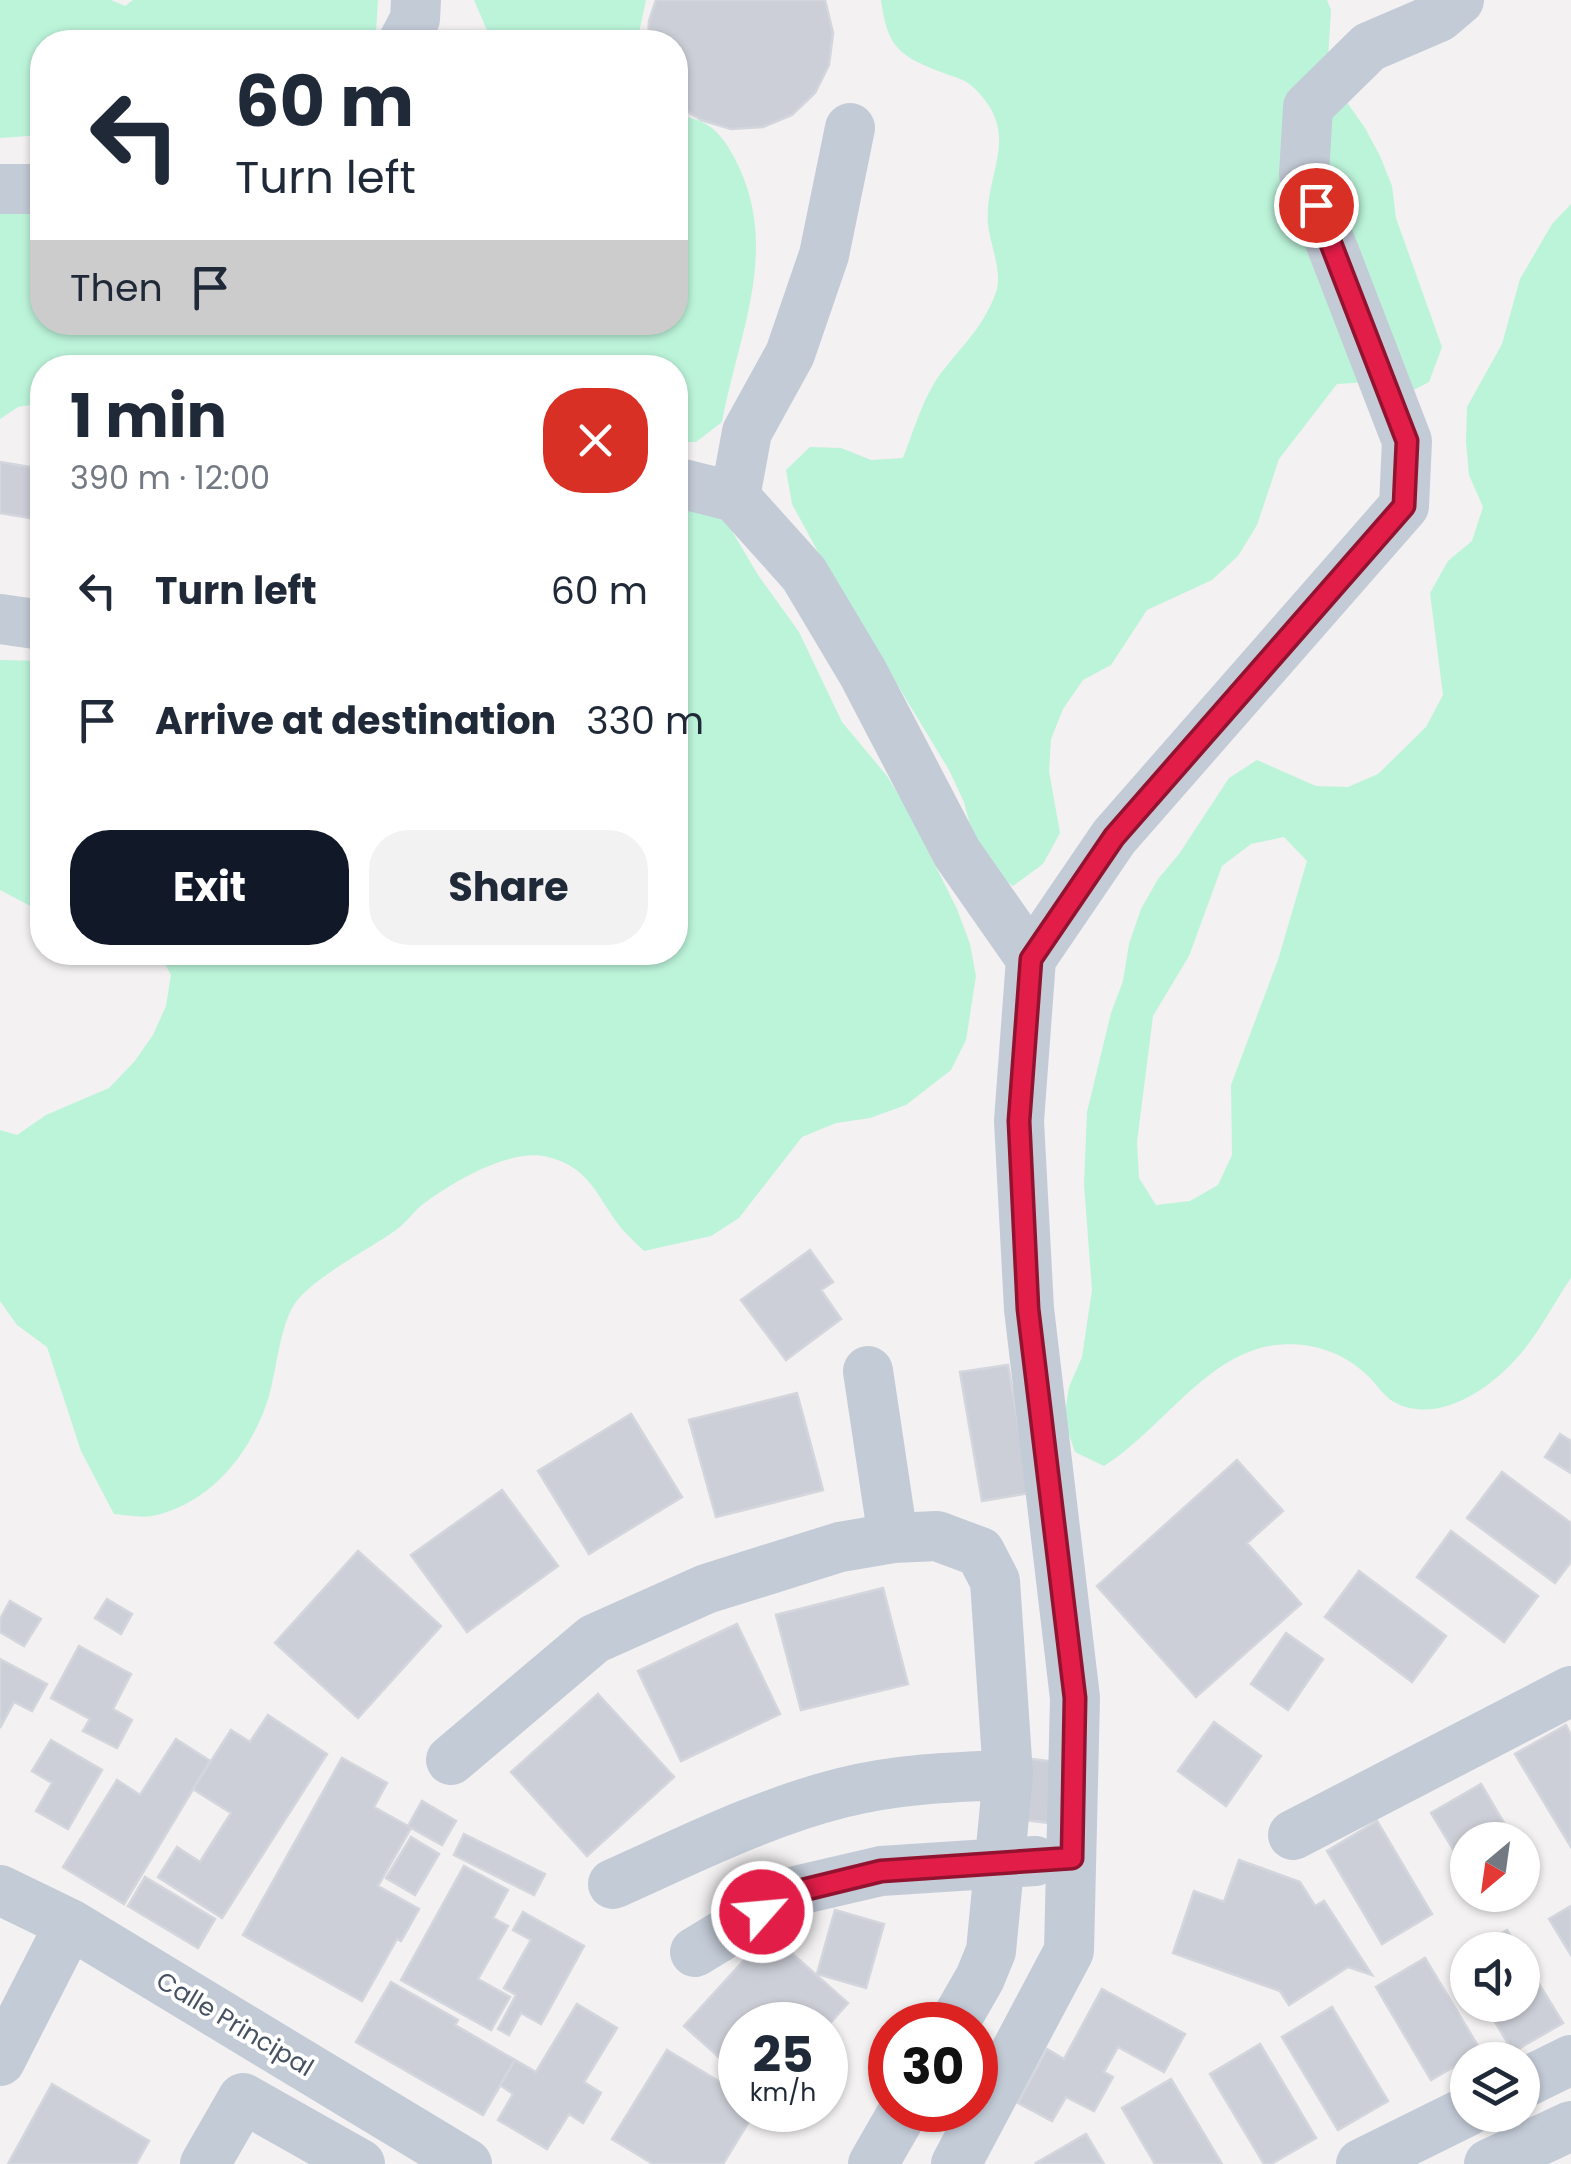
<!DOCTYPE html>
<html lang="en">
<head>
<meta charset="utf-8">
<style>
  :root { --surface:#fff; --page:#f2f2f3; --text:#1f2937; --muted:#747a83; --accent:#111827 }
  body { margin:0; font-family:Poppins,sans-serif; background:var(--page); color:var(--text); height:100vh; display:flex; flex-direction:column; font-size:38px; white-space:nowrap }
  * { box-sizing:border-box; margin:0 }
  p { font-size:32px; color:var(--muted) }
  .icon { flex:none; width:55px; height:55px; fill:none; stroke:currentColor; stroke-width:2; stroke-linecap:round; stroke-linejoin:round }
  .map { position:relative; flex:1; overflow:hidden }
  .sheet { position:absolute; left:30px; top:355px; width:658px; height:610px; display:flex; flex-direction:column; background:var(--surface); border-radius:40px; box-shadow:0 2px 8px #0004 }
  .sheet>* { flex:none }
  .guide { position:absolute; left:30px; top:30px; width:658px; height:305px; border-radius:40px; box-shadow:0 2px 8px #0004; background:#fff; color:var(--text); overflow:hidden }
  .needle { width:65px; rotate:209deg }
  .controls { position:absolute; left:1450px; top:1822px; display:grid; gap:20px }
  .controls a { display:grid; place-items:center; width:90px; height:90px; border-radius:50%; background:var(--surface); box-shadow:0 2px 8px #0004; font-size:50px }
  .speed { position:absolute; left:718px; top:2002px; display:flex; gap:20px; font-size:50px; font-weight:700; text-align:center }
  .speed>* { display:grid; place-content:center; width:130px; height:130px; border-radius:50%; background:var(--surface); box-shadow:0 2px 8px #0004; line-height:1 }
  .speed small { font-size:25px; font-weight:400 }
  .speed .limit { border:15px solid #d22; background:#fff; color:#111 }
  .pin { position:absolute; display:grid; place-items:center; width:85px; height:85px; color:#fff; margin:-42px; border:5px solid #fff; border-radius:50%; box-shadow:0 2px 10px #0007 }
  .me { position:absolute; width:110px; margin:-55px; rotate:63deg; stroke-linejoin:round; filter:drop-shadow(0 0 8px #0008) }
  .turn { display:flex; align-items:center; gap:35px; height:210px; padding:0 40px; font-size:45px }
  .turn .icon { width:130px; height:130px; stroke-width:2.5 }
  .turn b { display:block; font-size:70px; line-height:85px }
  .then { display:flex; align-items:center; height:95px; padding:0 40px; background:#0003; gap:20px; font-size:38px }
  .round { display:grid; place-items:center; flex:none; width:105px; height:105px; border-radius:40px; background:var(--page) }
  .summary { display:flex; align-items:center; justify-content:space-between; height:170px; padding:0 40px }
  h1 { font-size:60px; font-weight:700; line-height:75px }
  .cta { display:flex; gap:20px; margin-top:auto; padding:20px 40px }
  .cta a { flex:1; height:115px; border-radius:40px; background:var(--accent); color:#fff; font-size:40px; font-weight:700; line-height:115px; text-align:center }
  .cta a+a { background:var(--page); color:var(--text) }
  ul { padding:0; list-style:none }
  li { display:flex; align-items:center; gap:30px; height:130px; padding:0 40px }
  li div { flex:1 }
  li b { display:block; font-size:38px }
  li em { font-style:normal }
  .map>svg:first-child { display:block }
</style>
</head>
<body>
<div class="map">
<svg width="1571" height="2164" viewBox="0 0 1571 2164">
  <rect width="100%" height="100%" fill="#f3f1f1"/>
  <path fill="#bcf4da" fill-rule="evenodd" d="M 0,0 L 111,0 L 125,6 L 133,0 L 378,0 L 376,32 L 372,42 L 42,42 L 42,135 L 0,138 Z
    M 474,0 L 646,0 L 637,42 L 492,42 Z
    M 881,0 L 1327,0 L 1331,10 L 1327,74 L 1365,128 L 1380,156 L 1392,186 L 1396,218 L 1442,347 L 1429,382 L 1400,397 L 1370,382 L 1337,384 L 1279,459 L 1257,525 L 1238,556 L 1212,580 L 1147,610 L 1111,665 L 1083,680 L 1063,709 L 1051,739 L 1049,771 L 1060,833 L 1043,864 L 1013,886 L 986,867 L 973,836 L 964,802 L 949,770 L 829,572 L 792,504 L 786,470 L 810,447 L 841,448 L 871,460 L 903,458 C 915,428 924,393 945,368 C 965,343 985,324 996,292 C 1003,273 990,244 988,224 C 984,171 1024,135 973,87 C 966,80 955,77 946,74 C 900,56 888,50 881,0 Z
    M 675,115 C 706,119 719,129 734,157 C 782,247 739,331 722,422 L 696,442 L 675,442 L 675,368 L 42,368 L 42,403 L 18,407 L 0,419 L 0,195 L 42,219 L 42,322 L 675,322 Z
    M 1571,204 L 1571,1278 C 1553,1304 1537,1337 1515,1360 C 1487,1391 1436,1425 1394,1402 C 1384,1397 1376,1383 1367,1375 C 1340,1350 1306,1340 1269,1346 C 1204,1358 1159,1432 1104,1466 L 1075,1452 L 1064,1419 L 1069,1387 L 1082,1357 L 1092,1290 L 1084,1184 L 1087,1112 L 1111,1013 L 1123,981 L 1129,944 L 1141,909 L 1158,879 L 1179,854 L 1229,778 L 1257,760 L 1316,786 L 1348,787 L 1378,774 L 1426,727 L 1443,695 L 1430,593 L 1448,561 L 1472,541 L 1483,507 L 1469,475 L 1466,442 L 1467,407 L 1502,344 L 1520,279 L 1552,224 ZM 1284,837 L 1307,861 L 1278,960 L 1231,1085 L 1232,1155 L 1218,1185 L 1190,1201 L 1156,1205 L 1139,1178 L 1137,1142 L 1153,1016 L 1189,956 L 1222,866 L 1251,844 Z
    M 675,488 L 726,521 L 758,575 L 799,632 L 842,722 L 887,776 L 906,807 L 957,909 L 970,944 L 976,976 L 966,1040 L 951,1070 L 906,1105 L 870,1118 L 836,1123 L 802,1137 L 739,1218 L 711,1236 L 644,1251 C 637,1244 629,1237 622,1229 C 598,1200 592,1168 548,1157 C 511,1147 452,1182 423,1204 C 413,1212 406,1223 396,1230 C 370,1249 306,1281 292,1308 C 279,1334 277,1367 269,1396 C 252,1452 211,1504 152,1516 C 141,1518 126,1515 114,1514 L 81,1451 L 47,1347 L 17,1325 L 0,1301 L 0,1130 L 17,1135 L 46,1115 L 109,1088 L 134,1062 L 153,1035 L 166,1006 L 171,975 L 159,953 L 675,952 Z
    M 0,660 L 42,661 L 42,908 L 34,908 L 0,890 Z"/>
  <path fill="#cccfd7" stroke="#d4d6dd" stroke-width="2.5" d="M 656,0 L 825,0 L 833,33 L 829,65 L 815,93 L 792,115 L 763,127 L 731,129 L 701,120 L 675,103 L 675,42 L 648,42 L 649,21 Z
    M 0,462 L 42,469 L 42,520 L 0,513 Z
    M 810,1250 L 833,1282 L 821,1290 L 841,1319 L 786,1360 L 741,1300 Z
    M 1008,1365 L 1030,1493 L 982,1501 L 960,1372 Z
    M 797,1393 L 823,1490 L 716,1517 L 689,1420 Z
    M 631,1414 L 682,1497 L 589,1554 L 538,1471 Z
    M 1560,1434 L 1571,1441 L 1571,1473 L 1545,1457 Z
    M 1237,1460 L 1283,1511 L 1247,1543 L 1301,1604 L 1196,1697 L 1097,1586 Z
    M 1502,1472 L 1571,1523 L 1571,1562 L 1555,1583 L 1467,1518 Z
    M 502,1490 L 558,1566 L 467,1632 L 411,1555 Z
    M 1451,1531 L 1538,1596 L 1504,1642 L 1417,1577 Z
    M 358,1551 L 441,1626 L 358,1718 L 275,1643 Z
    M 1359,1571 L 1446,1636 L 1412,1682 L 1325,1617 Z
    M 883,1588 L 908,1684 L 801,1710 L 776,1615 Z
    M 107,1599 L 132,1614 L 121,1634 L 95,1618 Z
    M 10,1601 L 41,1619 L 24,1646 L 0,1632 L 0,1619 Z
    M 737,1624 L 780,1714 L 681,1761 L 638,1671 Z
    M 1286,1633 L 1323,1659 L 1288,1710 L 1251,1684 Z
    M 79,1646 L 131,1674 L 113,1709 L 132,1720 L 117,1748 L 83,1731 L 90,1719 L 51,1698 Z
    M 0,1659 L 47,1684 L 32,1711 L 14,1702 L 0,1728 Z
    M 598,1694 L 674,1777 L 587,1856 L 511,1772 Z
    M 268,1715 L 327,1754 L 222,1918 L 158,1877 L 177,1847 L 200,1862 L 231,1813 L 193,1789 L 231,1730 L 250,1742 Z
    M 1214,1722 L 1261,1756 L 1226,1806 L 1178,1771 Z
    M 1566,1725 L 1571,1735 L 1571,1847 L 1515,1754 Z
    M 176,1739 L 210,1761 L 124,1904 L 63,1867 L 117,1780 L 140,1795 Z
    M 51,1740 L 102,1770 L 68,1829 L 36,1811 L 52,1783 L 32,1771 Z
    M 342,1758 L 387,1783 L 374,1807 L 408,1826 L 422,1801 L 456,1821 L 442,1845 L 411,1828 L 378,1886 L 419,1909 L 401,1941 L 397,1939 L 362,2001 L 243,1935 Z
    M 1023,1758 L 1057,1762 L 1050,1823 L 1016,1819 Z
    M 1481,1784 L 1514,1840 L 1468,1840 L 1468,1874 L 1431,1813 Z
    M 1377,1821 L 1432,1914 L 1382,1944 L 1327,1851 Z
    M 464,1834 L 545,1874 L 534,1895 L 454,1855 Z
    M 411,1837 L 439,1854 L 415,1895 L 386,1878 Z
    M 1522,1853 L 1537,1877 L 1522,1886 Z
    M 1239,1860 L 1300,1882 L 1315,1906 L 1324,1901 L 1372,1975 L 1348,1967 L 1289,2005 L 1280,1991 L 1173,1953 L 1194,1891 L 1224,1902 Z
    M 464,1866 L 508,1890 L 493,1918 L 508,1926 L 478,1979 L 510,1997 L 491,2030 L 401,1980 Z
    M 145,1877 L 215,1919 L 198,1948 L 128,1906 Z
    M 1480,1895 L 1507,1895 L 1487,1907 Z
    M 1571,1906 L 1571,1955 L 1549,1919 Z
    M 835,1910 L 884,1924 L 866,1988 L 817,1974 Z
    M 523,1912 L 584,1946 L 541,2024 L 521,2013 L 509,2035 L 498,2029 L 516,1995 L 504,1988 L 531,1940 L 513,1930 Z
    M 1507,1930 L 1519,1950 L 1473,1950 Z
    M 769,1933 L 848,2003 L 825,2029 L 825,2025 L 740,2025 L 740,2076 L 684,2026 Z
    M 1522,1956 L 1563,2023 L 1513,2052 L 1485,2005 L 1522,2005 Z
    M 1425,1958 L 1481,2051 L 1431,2080 L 1376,1987 Z
    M 391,1982 L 458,2020 L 455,2025 L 515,2060 L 483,2115 L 356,2042 Z
    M 1102,1989 L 1185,2034 L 1164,2072 L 1118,2047 L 1104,2072 L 1113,2077 L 1094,2111 L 1066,2097 L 1052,2121 L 1018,2103 L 1047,2049 L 1064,2059 Z
    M 577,2004 L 617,2028 L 584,2082 L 601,2093 L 583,2123 L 569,2114 L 547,2149 L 498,2120 L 513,2094 L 500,2085 L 515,2060 L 536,2072 Z
    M 1332,2007 L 1388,2101 L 1338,2130 L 1282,2037 Z
    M 1260,2044 L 1316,2138 L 1271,2164 L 1264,2164 L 1210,2074 Z
    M 667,2050 L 740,2094 L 740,2110 L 756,2110 L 723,2164 L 653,2164 L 612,2139 Z
    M 1171,2079 L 1222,2164 L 1155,2164 L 1122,2108 Z
    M 52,2084 L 149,2141 L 136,2164 L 8,2164 Z
    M 1086,2134 L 1104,2164 L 1037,2164 L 1036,2163 Z"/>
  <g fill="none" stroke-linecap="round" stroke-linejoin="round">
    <path stroke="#c3cbd7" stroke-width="50" d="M 403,42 L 415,19 L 416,0
      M 0,189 L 42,189
      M 675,482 L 735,497 L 804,574 L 863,673 L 957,853 L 1031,959 L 1019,1121 L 1029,1309 L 1075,1698 L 1069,1951 L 956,2164
      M 735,497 L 747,432 L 790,354 L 824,255 L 850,128
      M 0,619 L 42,625
      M 1031,959 L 1114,837 L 1404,506 L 1407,441 L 1304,174 L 1308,107 L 1369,47 L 1439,17 L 1459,0
      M 868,1371 L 893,1538
      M 451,1760 L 594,1639 L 706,1589 L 840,1547 L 893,1538 L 937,1536 L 980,1552 L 995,1581 L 1008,1775 L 991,1951 L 980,1978 L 953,2025
      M 1293,1835 L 1571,1691
      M 613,1884 C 687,1851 762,1813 841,1793 C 896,1779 951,1777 1008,1775
      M 0,1890 L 70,1924 L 467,2164
      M 695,1952 L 795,1891 L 881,1871 L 1035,1861
      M 0,2061 L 70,1924
      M 1522,2084 L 1571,2060
      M 205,2164 L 243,2098 L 360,2164
      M 873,2164 L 904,2110
      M 1361,2164 L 1468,2111
      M 1489,2164 L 1571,2126"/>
  </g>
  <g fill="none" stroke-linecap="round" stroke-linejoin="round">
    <defs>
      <path id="route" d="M 762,1912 L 795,1892 L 881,1871 L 1072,1858 L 1075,1698 L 1028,1309 L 1019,1121 L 1031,959 L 1114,837 L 1404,506 L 1407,441 L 1316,205"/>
    </defs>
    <use href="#route" stroke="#92132f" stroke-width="25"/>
    <use href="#route" stroke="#e11d48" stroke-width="18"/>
  </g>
  <g text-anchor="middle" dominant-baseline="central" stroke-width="8" stroke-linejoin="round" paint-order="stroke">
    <g font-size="25" fill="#465161" stroke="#fff">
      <text transform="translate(235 2024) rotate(31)">Calle Principal</text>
    </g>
  </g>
</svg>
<div class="controls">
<a><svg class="needle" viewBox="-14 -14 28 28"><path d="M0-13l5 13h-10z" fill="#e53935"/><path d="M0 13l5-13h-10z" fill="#747a83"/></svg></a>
<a><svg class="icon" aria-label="sound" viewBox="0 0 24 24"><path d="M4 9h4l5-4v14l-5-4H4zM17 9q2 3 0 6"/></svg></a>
<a><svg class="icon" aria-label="layers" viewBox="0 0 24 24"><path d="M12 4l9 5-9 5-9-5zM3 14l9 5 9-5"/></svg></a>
</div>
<div class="speed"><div>25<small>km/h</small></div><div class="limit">30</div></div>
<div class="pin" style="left:1316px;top:205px;background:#d93025"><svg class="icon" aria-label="arrive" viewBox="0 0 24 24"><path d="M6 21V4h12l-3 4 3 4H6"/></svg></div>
<svg class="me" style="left:762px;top:1912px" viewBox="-20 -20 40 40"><circle r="17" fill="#e11d48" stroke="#fff" stroke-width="3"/><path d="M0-11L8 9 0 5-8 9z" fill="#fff"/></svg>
<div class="guide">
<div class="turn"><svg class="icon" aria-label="left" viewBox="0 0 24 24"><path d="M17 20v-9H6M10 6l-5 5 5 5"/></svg><div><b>60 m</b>Turn left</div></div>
<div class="then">Then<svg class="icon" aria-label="arrive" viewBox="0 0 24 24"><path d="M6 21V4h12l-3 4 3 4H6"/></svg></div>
</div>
<section class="sheet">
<div class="summary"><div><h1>1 min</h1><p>390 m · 12:00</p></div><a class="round" style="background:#d93025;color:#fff"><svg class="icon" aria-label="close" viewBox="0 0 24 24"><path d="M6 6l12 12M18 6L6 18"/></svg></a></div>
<ul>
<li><svg class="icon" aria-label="left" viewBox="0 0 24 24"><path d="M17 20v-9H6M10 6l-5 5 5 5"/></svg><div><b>Turn left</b></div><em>60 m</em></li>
<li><svg class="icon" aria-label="arrive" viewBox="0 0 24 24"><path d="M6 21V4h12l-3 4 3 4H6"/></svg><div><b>Arrive at destination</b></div><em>330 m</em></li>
</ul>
<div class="cta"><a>Exit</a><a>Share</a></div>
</section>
</div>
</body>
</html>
